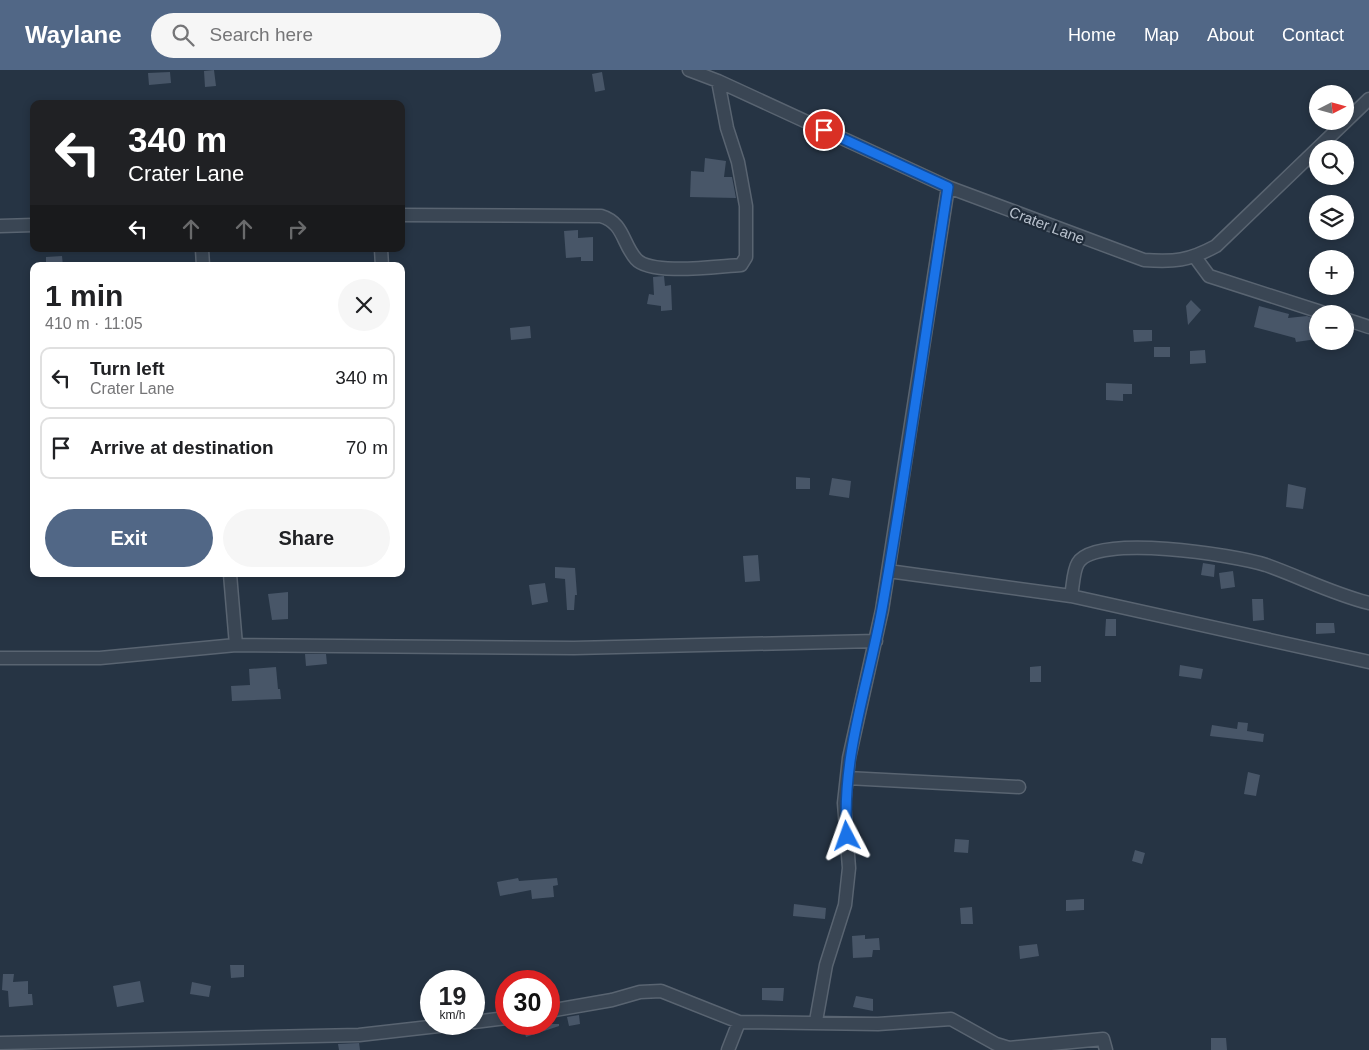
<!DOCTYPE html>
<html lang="en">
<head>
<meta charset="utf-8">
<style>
  :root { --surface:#fff; --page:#f6f6f6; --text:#202124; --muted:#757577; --line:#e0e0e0; --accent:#516786 }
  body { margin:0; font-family:Arial,sans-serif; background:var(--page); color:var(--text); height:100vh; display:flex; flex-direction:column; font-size:19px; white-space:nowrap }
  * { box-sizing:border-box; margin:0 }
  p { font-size:16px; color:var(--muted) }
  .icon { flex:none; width:28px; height:28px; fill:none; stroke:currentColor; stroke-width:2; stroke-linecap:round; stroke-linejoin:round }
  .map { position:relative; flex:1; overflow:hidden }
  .sheet { position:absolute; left:30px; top:192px; width:375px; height:315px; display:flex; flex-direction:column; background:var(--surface); border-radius:10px; box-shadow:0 2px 8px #0003 }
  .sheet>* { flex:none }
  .hud { position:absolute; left:30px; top:30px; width:375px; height:152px; border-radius:10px; box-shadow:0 2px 8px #0003; background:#202124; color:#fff; overflow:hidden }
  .needle { width:32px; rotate:84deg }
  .tools { position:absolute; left:1309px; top:15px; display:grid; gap:10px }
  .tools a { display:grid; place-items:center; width:45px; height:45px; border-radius:50%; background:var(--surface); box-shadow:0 2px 8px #0003; font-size:25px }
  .speed { position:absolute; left:420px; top:900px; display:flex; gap:10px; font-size:25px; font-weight:700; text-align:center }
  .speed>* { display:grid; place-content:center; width:65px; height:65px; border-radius:50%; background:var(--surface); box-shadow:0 2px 8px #0003; line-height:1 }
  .speed small { font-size:12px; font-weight:400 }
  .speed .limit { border:8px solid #d22; background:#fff; color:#111 }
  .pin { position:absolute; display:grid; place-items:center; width:42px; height:42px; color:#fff; margin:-21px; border:2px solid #fff; border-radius:50%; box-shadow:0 1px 5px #0007 }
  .me { position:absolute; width:55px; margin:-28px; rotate:356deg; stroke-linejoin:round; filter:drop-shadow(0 0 4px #0008) }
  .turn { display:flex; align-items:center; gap:18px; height:105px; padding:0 15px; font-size:22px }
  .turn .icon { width:65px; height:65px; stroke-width:2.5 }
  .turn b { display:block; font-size:35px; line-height:42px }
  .lanes { display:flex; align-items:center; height:48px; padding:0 15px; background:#0003; justify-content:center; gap:25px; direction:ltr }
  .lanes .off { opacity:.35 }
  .round { display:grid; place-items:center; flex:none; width:52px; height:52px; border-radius:26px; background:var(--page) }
  .head { display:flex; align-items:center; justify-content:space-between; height:85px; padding:0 15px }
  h1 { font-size:30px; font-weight:700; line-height:38px }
  .cta { display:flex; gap:10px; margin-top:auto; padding:10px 15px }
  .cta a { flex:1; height:58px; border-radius:30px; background:var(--accent); color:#fff; font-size:20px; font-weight:700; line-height:58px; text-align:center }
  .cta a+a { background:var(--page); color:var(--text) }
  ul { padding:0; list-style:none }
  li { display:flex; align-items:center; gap:15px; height:62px; margin:0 10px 8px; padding:0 5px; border:2px solid var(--line); border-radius:10px }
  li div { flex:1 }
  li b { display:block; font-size:19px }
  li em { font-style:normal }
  header { display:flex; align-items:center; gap:30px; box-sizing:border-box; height:70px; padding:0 25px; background:var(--accent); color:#fff }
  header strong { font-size:24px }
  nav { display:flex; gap:28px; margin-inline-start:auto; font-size:18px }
  .search { width:350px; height:45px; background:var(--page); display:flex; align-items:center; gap:12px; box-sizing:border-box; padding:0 18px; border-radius:28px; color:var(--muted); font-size:19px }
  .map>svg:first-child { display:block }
</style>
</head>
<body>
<header>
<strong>Waylane</strong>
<div class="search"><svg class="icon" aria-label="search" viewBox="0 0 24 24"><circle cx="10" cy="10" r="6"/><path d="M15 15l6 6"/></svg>Search here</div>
<nav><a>Home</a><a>Map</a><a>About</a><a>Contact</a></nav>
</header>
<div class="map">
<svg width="1369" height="980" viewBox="0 0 1369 980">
  <rect width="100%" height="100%" fill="#263444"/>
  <path fill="#485668" d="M 214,0 L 216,16 L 205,17 L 204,1 Z
    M 170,2 L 171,13 L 149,15 L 148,3 Z
    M 602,2 L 605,20 L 595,22 L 592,4 Z
    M 705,88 L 726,91 L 724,107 L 732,107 L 736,128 L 690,127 L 691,101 L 704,102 Z
    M 578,160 L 578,168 L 593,167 L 593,191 L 581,191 L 581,187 L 566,188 L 564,161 Z
    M 62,186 L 63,196 L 46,196 L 46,187 Z
    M 664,206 L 665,216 L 671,215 L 672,240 L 661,241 L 661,236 L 647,234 L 649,224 L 654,225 L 653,207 Z
    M 1191,230 L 1201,240 L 1188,255 L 1186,236 Z
    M 1259,236 L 1289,244 L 1288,248 L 1307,246 L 1315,249 L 1317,269 L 1296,272 L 1295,268 L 1254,257 Z
    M 530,256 L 531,268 L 511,270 L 510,258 Z
    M 1133,260 L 1152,260 L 1152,271 L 1134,272 Z
    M 1154,277 L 1170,277 L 1170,287 L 1154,287 Z
    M 1205,280 L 1206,293 L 1190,294 L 1190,281 Z
    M 1106,313 L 1132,314 L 1132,324 L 1123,324 L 1123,331 L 1106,330 Z
    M 796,407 L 810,408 L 810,419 L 796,419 Z
    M 832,408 L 851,411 L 849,428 L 829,425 Z
    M 1288,414 L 1306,418 L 1303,439 L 1286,437 Z
    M 758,485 L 760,511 L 745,512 L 743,486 Z
    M 1203,493 L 1215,495 L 1214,507 L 1201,505 Z
    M 555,497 L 575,498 L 577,525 L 575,525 L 574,540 L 567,540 L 565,509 L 555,508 Z
    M 1233,501 L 1235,517 L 1221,519 L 1219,503 Z
    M 545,513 L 548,532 L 532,535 L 529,515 Z
    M 288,522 L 288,549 L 272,550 L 268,524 Z
    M 1252,529 L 1263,529 L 1264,550 L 1253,551 Z
    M 1106,549 L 1116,549 L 1116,566 L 1105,566 Z
    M 1316,553 L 1334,553 L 1335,563 L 1316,564 Z
    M 305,584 L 326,584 L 327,594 L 306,596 Z
    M 1180,595 L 1203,599 L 1201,609 L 1179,606 Z
    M 1041,596 L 1041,612 L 1030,612 L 1030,597 Z
    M 276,597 L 278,619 L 280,619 L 281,629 L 232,631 L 231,616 L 250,615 L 249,599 Z
    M 1238,652 L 1248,653 L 1247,661 L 1264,664 L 1263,672 L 1210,666 L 1212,655 L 1237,659 Z
    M 1248,702 L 1260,705 L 1256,726 L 1244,724 Z
    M 955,769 L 969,770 L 968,783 L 954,782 Z
    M 1135,780 L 1145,783 L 1142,794 L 1132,791 Z
    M 518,808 L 519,811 L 557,808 L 558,815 L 553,816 L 554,827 L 532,829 L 531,820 L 500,826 L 497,812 Z
    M 1084,829 L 1084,840 L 1066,841 L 1066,830 Z
    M 794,834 L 826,838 L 825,849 L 793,846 Z
    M 972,837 L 973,854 L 961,854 L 960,838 Z
    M 865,865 L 865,869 L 879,868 L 880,880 L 873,880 L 872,887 L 853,888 L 852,866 Z
    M 1037,874 L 1039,886 L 1020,889 L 1019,876 Z
    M 230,895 L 244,895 L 244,907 L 231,908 Z
    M 3,904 L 14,904 L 13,912 L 28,911 L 28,924 L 32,924 L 33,935 L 9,937 L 8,921 L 2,920 Z
    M 140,911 L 144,932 L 117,937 L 113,916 Z
    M 192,912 L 211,916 L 209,927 L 190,924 Z
    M 762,918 L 784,918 L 783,931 L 762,930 Z
    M 856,926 L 873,929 L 873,941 L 853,937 Z
    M 579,945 L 580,954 L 569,956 L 567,947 Z
    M 533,954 L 559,954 L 559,956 L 526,967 L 523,957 Z
    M 1211,968 L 1226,968 L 1227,980 L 1211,980 Z
    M 359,973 L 360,980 L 339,980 L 338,974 Z"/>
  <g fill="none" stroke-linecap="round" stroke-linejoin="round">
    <defs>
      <path id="street" d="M 689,0 L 718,11 L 948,117 L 1144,190 C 1175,192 1188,191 1216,176 L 1369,29
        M 401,145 L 601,146 C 624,153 622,173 636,189 C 651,206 719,196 741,195 L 746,187 L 746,136 L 738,92 L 727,58 L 718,11
        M 0,156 L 34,155
        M 202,179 L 203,196
        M 381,179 L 382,196
        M 1195,187 L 1209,206 L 1327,244
        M 1345,249 L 1369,257
        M 888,501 L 1071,526 L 1369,592
        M 230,504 L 236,575
        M 1071,526 C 1073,517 1073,501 1078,493 C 1096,463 1235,485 1266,495 C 1300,507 1333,524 1369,533
        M 0,588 L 100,588 L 236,575 L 574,578 L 876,571
        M 847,708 L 1019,717
        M 549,941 L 612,930 L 640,922 L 661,921 L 739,952 L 878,954 L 951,949 L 996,974 L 1009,978 L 1103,969 L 1106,980
        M 816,951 L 826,895 L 845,835 L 849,798 L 844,733 L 849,688 L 882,540 L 948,117
        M 474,952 L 506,948
        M 0,973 L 359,965 L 456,954
        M 728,980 L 739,952"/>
    </defs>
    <use href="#street" stroke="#596471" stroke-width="15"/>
    <use href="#street" stroke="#3a4654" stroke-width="12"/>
  </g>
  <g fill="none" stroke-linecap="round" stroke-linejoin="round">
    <defs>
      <path id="route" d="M 824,60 L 948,117 C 926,258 907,399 882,539 C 868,616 841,687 847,766"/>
    </defs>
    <use href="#route" stroke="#114b97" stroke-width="12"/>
    <use href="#route" stroke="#1a73e8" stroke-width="9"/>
  </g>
  <g text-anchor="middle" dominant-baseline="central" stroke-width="4.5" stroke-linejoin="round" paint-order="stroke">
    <g font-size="15" fill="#b8c1cd" stroke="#1f2b39">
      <text transform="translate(1047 155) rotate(21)">Crater Lane</text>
    </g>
  </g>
</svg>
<div class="tools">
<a><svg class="needle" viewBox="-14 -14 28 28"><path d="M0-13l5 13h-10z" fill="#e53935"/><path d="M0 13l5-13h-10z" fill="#757577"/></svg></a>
<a><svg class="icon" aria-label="search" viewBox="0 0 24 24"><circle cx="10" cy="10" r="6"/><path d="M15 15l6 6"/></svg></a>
<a><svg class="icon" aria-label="layers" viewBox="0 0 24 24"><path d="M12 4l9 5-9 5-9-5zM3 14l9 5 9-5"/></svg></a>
<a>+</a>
<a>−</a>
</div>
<div class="speed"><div>19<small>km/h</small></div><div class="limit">30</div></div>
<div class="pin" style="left:824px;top:60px;background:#d93025"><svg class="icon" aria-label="arrive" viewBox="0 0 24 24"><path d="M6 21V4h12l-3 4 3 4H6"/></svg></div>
<svg class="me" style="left:847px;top:766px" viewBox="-20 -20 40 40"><path d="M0-17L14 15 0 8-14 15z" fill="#1a73e8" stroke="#fff" stroke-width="4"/></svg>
<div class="hud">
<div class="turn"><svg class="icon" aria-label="left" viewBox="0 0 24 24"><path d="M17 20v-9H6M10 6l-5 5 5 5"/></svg><div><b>340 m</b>Crater Lane</div></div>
<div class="lanes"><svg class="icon" aria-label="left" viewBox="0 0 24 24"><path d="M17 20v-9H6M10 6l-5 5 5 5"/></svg><svg class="icon off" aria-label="ahead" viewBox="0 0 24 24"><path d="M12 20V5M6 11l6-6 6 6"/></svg><svg class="icon off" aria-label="ahead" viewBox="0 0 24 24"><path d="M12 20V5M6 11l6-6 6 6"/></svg><svg class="icon off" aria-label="right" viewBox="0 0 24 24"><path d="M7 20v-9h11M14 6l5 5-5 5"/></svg></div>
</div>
<section class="sheet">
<div class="head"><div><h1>1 min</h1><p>410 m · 11:05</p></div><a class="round"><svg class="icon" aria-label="close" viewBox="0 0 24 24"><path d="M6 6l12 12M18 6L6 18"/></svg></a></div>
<ul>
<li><svg class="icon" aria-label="left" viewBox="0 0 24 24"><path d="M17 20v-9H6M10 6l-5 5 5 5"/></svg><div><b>Turn left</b><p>Crater Lane</p></div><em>340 m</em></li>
<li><svg class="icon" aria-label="arrive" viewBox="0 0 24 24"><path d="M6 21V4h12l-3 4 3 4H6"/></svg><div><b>Arrive at destination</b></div><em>70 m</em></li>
</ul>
<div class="cta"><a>Exit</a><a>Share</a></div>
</section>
</div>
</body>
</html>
